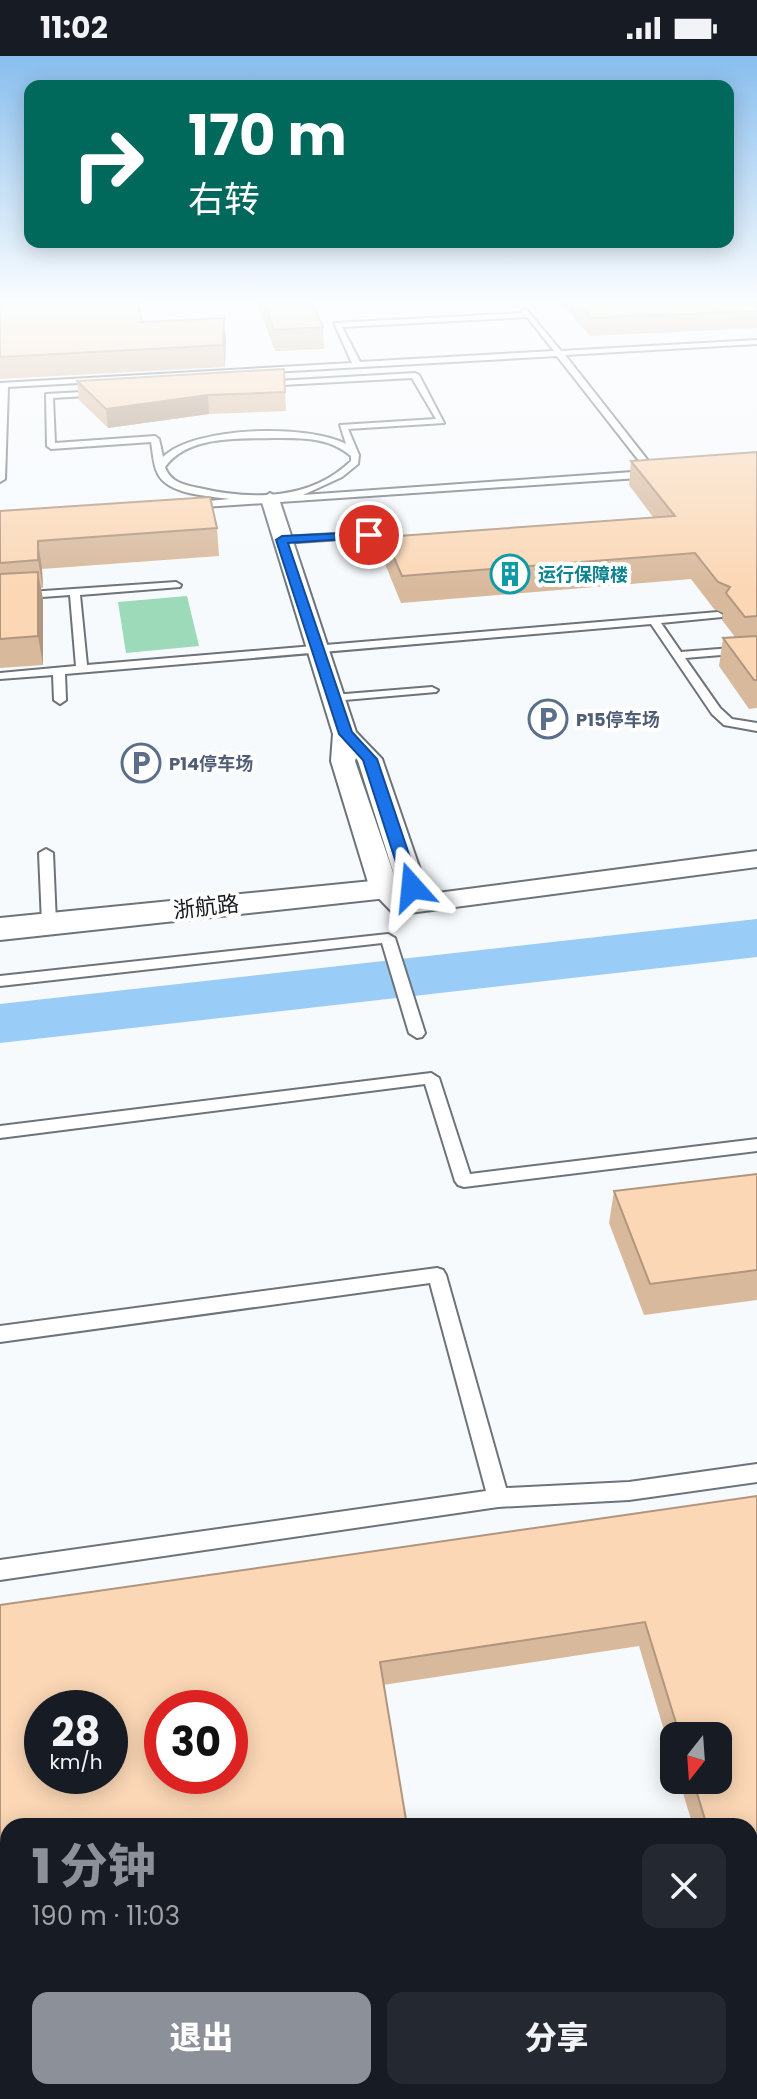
<!DOCTYPE html>
<html lang="zh">
<head>
<meta charset="utf-8">
<style>
  :root { --surface:#171b24; --page:#242831; --text:#f1f3f6; --muted:#9ea1a6; --accent:#8c9099 }
  body { margin:0; font-family:Poppins,"Noto Sans SC",sans-serif; background:var(--page); color:var(--text); height:100vh; display:flex; flex-direction:column; font-size:30px; white-space:nowrap }
  * { box-sizing:border-box; margin:0 }
  p { font-size:26px; color:var(--muted) }
  .icon { flex:none; width:44px; height:44px; fill:none; stroke:currentColor; stroke-width:2; stroke-linecap:round; stroke-linejoin:round }
  .map { position:relative; flex:1; overflow:hidden }
  .drawer { position:absolute; left:0px; top:1762px; width:758px; height:282px; display:flex; flex-direction:column; background:var(--surface); border-radius:24px 24px 0 0; box-shadow:0 4px 20px #0003 }
  .drawer>* { flex:none }
  .banner { position:absolute; left:24px; top:24px; width:710px; height:168px; border-radius:16px; box-shadow:0 4px 20px #0003; background:#00695c; color:#fff; overflow:hidden }
  .needle { width:52px; rotate:197deg }
  .buttons { position:absolute; left:660px; top:1666px; display:grid; gap:16px }
  .buttons a { display:grid; place-items:center; width:72px; height:72px; border-radius:16px; background:var(--surface); box-shadow:0 4px 20px #0003; font-size:40px }
  .speed { position:absolute; left:24px; top:1634px; display:flex; gap:16px; font-size:40px; font-weight:700; text-align:center }
  .speed>* { display:grid; place-content:center; width:104px; height:104px; border-radius:50%; background:var(--surface); box-shadow:0 4px 20px #0003; line-height:1 }
  .speed small { font-size:20px; font-weight:400 }
  .speed .limit { border:12px solid #d22; background:#fff; color:#111 }
  .pin { position:absolute; display:grid; place-items:center; width:68px; height:68px; color:#fff; margin:-34px; border:4px solid #fff; border-radius:50%; box-shadow:0 2px 8px #0007 }
  .me { position:absolute; width:88px; margin:-44px; rotate:342deg; stroke-linejoin:round; filter:drop-shadow(0 0 6px #0008) }
  .turn { display:flex; align-items:center; gap:28px; height:168px; padding:0 32px; font-size:36px }
  .turn .icon { width:104px; height:104px; stroke-width:2.5 }
  .turn b { display:block; font-size:56px; line-height:68px }
  .round { display:grid; place-items:center; flex:none; width:84px; height:84px; border-radius:16px; background:var(--page) }
  .head { display:flex; align-items:center; justify-content:space-between; height:136px; padding:0 32px }
  h1 { font-size:48px; font-weight:800; line-height:60px; color:var(--accent) }
  .primary-button { display:flex; gap:16px; margin-top:auto; padding:16px 32px }
  .primary-button a { flex:1; height:92px; border-radius:16px; background:var(--accent); color:#fff; font-size:32px; font-weight:800; line-height:92px; text-align:center }
  .primary-button a+a { background:var(--page); color:var(--text) }
  .status { display:flex; justify-content:space-between; align-items:center; height:56px; padding:0 40px; background:var(--surface); direction:ltr }
  .status svg { height:22px; fill:currentColor }
  .map>svg:first-child { display:block }
</style>
</head>
<body>
<div class="status"><b>11:02</b><svg viewBox="0 0 49 12"><path d="M0 12V9h3v3zM5 12V6h3v6zM10 12V3h3v9zM15 12V0h3v12zM26 1h20v11H26zM47 4h2v5h-2z"/></svg></div>
<div class="map">
<svg width="757" height="2043" viewBox="0 0 757 2043">
  <rect width="100%" height="100%" fill="#f7fafd"/>
  <path fill="#9cdaba" d="M 187,540 L 199,590 L 126,597 L 118,546 Z"/>
  <path fill="#99ccf6" d="M 757,863 L 757,901 L 0,987 L 0,948 Z"/>
  <g fill="none" stroke-linecap="round" stroke-linejoin="round">
    <defs>
      <path id="service" d="M 526,253 L 561,295 L 757,284 L 757,288 L 565,299 L 657,416 L 659,418 L 654,421 L 189,452 L 184,449 L 186,447 L 230,443 C 210,440 168,439 158,418 C 153,409 153,396 151,386 L 51,393 L 47,390 L 46,338 L 100,335 L 103,339 L 53,342 L 55,387 L 155,380 L 159,383 L 163,401 C 194,370 308,368 346,388 L 340,369 L 436,363 L 412,322 L 263,330 L 260,326 L 415,317 L 419,319 L 444,367 L 348,373 L 359,399 L 358,408 L 342,421 L 303,439 L 647,415 L 557,300 L 8,331 L 5,423 L 0,426 L 0,327 L 352,307 L 334,267 L 524,257 L 522,255 ZM 527,261 L 554,295 L 360,306 L 342,271 ZM 275,382 C 302,382 329,381 351,400 L 351,405 C 310,445 250,444 199,432 C 184,429 170,426 165,411 C 188,379 239,383 275,382 Z
        M 369,476 L 374,479 L 372,481 L 282,487 L 277,484 L 282,481 Z
        M 176,526 L 181,529 L 180,531 L 80,539 L 87,609 L 718,556 L 723,559 L 722,561 L 661,567 L 681,596 L 757,590 L 757,596 L 685,602 L 720,652 L 732,663 L 757,667 L 757,675 L 724,669 L 712,658 L 651,568 L 65,618 L 66,644 L 60,648 L 54,644 L 53,619 L 0,623 L 0,617 L 76,610 L 70,539 L 0,544 L 0,538 Z
        M 432,631 L 438,634 L 436,636 L 333,645 L 327,642 L 333,639 Z
        M 46,793 L 53,797 L 56,867 L 49,871 L 42,867 L 39,797 Z
        M 388,878 L 395,882 L 425,977 L 422,981 L 417,982 L 409,977 L 382,887 L 0,930 L 0,920 Z
        M 431,1017 L 439,1022 L 470,1118 L 757,1083 L 757,1095 L 464,1131 L 458,1129 L 455,1125 L 425,1028 L 0,1082 L 0,1070 Z
        M 437,1212 L 443,1214 L 446,1219 L 506,1432 L 629,1426 L 757,1408 L 757,1426 L 629,1444 L 498,1451 L 0,1524 L 0,1504 L 486,1435 L 430,1227 L 0,1286 L 0,1270 Z"/>
      <path id="minor" d="M 270,437 L 279,443 L 356,676 L 382,703 L 426,831 L 422,839 L 757,795 L 757,811 L 402,858 L 392,856 L 370,833 L 331,705 L 333,678 L 261,443 ZM 356,702 L 358,705 L 398,831 L 355,705 Z"/>
      <path id="tertiary" d="M 412,821 L 424,824 L 429,831 L 424,838 L 0,884 L 0,862 Z"/>
    </defs>
    <use href="#service" stroke="#6c737a" stroke-width="4"/>
    <use href="#minor" stroke="#6c737a" stroke-width="4"/>
    <use href="#tertiary" stroke="#6c737a" stroke-width="4"/>
    <use href="#service" fill="#fff" fill-rule="evenodd"/>
    <use href="#minor" fill="#fff" fill-rule="evenodd"/>
    <use href="#tertiary" fill="#fff" fill-rule="evenodd"/>
  </g>
  <path fill="#d8b99c" d="M 0,247 L 142,266 L 226,283 L 225,311 L 0,323 Z
    M 257,247 L 312,247 L 323,271 L 324,293 L 275,295 Z
    M 561,247 L 757,247 L 757,272 L 590,280 L 572,260 L 573,254 L 570,258 Z
    M 284,313 L 286,355 L 209,358 L 108,372 L 79,344 L 77,325 Z
    M 757,396 L 757,652 L 749,653 L 719,610 L 723,582 L 735,581 L 722,564 L 723,557 L 714,553 L 691,523 L 401,547 L 385,508 L 385,481 L 653,461 L 629,429 L 631,405 Z
    M 0,455 L 217,472 L 219,500 L 42,513 L 43,532 L 41,532 L 43,544 L 43,609 L 0,612 Z
    M 757,1118 L 757,1244 L 644,1259 L 609,1167 L 614,1135 Z
    M 757,1440 L 757,1984 L 750,1961 L 750,1770 L 693,1770 L 679,1724 L 718,1724 L 718,1680 L 674,1680 L 674,1708 L 639,1590 L 383,1629 L 0,1549 Z"/>
  <path fill="#b0967f" d="M 571,247 L 573,247 L 573,254 L 570,258 Z
    M 224,262 L 226,283 L 225,311 L 223,289 Z
    M 208,339 L 209,358 L 108,372 L 106,353 Z
    M 38,485 L 42,513 L 43,532 L 38,504 Z
    M 38,516 L 43,544 L 43,609 L 38,580 Z"/>
  <path fill="#fbd7b5" stroke="#b0967f" stroke-width="2" fill-rule="evenodd" d="M 0,247 L 138,247 L 142,266 L 224,262 L 223,289 L 0,301 Z
    M 264,247 L 312,247 L 323,271 L 274,274 Z
    M 578,247 L 757,247 L 757,255 L 591,262 Z
    M 284,313 L 285,336 L 208,339 L 106,353 L 77,325 Z
    M 757,396 L 757,560 L 745,561 L 726,537 L 730,531 L 718,526 L 695,497 L 402,520 L 385,481 L 675,460 L 631,405 Z
    M 210,441 L 217,472 L 38,485 L 38,504 L 0,507 L 0,455 Z
    M 38,516 L 38,580 L 0,583 L 0,518 Z
    M 757,580 L 757,624 L 754,624 L 723,582 Z
    M 757,1118 L 757,1214 L 650,1228 L 614,1135 Z
    M 757,1440 L 757,1932 L 750,1910 L 750,1770 L 707,1770 L 693,1724 L 718,1724 L 718,1680 L 680,1680 L 645,1566 L 380,1606 L 407,1770 L 8,1770 L 8,2036 L 451,2036 L 452,2043 L 0,2043 L 0,1549 ZM 42,1652 L 110,1652 L 110,1720 L 42,1720 ZM 162,1652 L 230,1652 L 230,1720 L 162,1720 Z"/>
  <linearGradient id="sky" x2="0" y2="1"><stop stop-color="#88beee"/><stop offset="0.46" stop-color="#fbfdfe"/><stop offset="1" stop-color="#fbfdfe" stop-opacity="0"/></linearGradient>
  <rect width="757" height="533" fill="url(#sky)"/>
  <path fill="#1a73e8" stroke="#114b97" stroke-width="2" d="M 369,476 L 375,479 L 373,481 L 288,487 L 352,676 L 377,703 L 420,831 L 412,836 L 404,831 L 363,704 L 339,678 L 276,484 L 282,480 Z"/>
  <defs>
    <symbol id="building-ring" viewBox="-11 -11 22 22"><circle r="9.5" fill="#fff" stroke="#0f9aa8" stroke-width="1.5"/><path d="M-4-6H4V6H1V3H-1V6H-4ZM-2.5-4.3h1.7v1.8h-1.7ZM.8-4.3h1.7v1.8H.8ZM-2.5-1h1.7V.8h-1.7ZM.8-1h1.7V.8H.8Z" fill="#0f9aa8"/></symbol>
    <symbol id="parking-ring" viewBox="-11 -11 22 22"><circle r="9.5" fill="#fff" stroke="#5c6f8a" stroke-width="1.5"/><path d="M-3.5-5.5H1a3.5 3.5 0 0 1 0 7H-1V5.5H-3.5ZM-1-3.4V-.6H.8a1.4 1.4 0 0 0 0-2.8Z" fill="#5c6f8a"/></symbol>
  </defs>
  <g fill-rule="evenodd">
    <use href="#building-ring" x="488" y="496" width="44" height="44"/>
    <use href="#parking-ring" x="526" y="641" width="44" height="44"/>
    <use href="#parking-ring" x="119" y="685" width="44" height="44"/>
  </g>
  <g text-anchor="middle" dominant-baseline="central" stroke-width="8" stroke-linejoin="round" paint-order="stroke">
    <g font-size="18" font-weight="bold" fill="#0d838f" stroke="#fff" text-anchor="start">
      <text x="538" y="518">运行保障楼</text>
    </g>
    <g font-size="18" font-weight="bold" fill="#4e5e75" stroke="#fff" text-anchor="start">
      <text x="576" y="663">P15停车场</text>
      <text x="169" y="707">P14停车场</text>
    </g>
    <g font-size="22" fill="#181b1e" stroke="#fff">
      <text transform="translate(206 851) rotate(-6)">浙航路</text>
    </g>
  </g>
</svg>
<div class="buttons">
<a><svg class="needle" viewBox="-14 -14 28 28"><path d="M0-13l5 13h-10z" fill="#e53935"/><path d="M0 13l5-13h-10z" fill="#9ea1a6"/></svg></a>
</div>
<div class="speed"><div>28<small>km/h</small></div><div class="limit">30</div></div>
<div class="pin" style="left:369px;top:479px;background:#d93025"><svg class="icon" aria-label="arrive" viewBox="0 0 24 24"><path d="M6 21V4h12l-3 4 3 4H6"/></svg></div>
<svg class="me" style="left:412px;top:831px" viewBox="-20 -20 40 40"><path d="M0-17L14 15 0 8-14 15z" fill="#1a73e8" stroke="#fff" stroke-width="4"/></svg>
<div class="banner">
<div class="turn"><svg class="icon" aria-label="right" viewBox="0 0 24 24"><path d="M7 20v-9h11M14 6l5 5-5 5"/></svg><div><b>170 m</b>右转</div></div>
</div>
<section class="drawer">
<div class="head"><div><h1>1 分钟</h1><p>190 m · 11:03</p></div><a class="round"><svg class="icon" aria-label="close" viewBox="0 0 24 24"><path d="M6 6l12 12M18 6L6 18"/></svg></a></div>
<div class="primary-button"><a>退出</a><a>分享</a></div>
</section>
</div>
</body>
</html>
